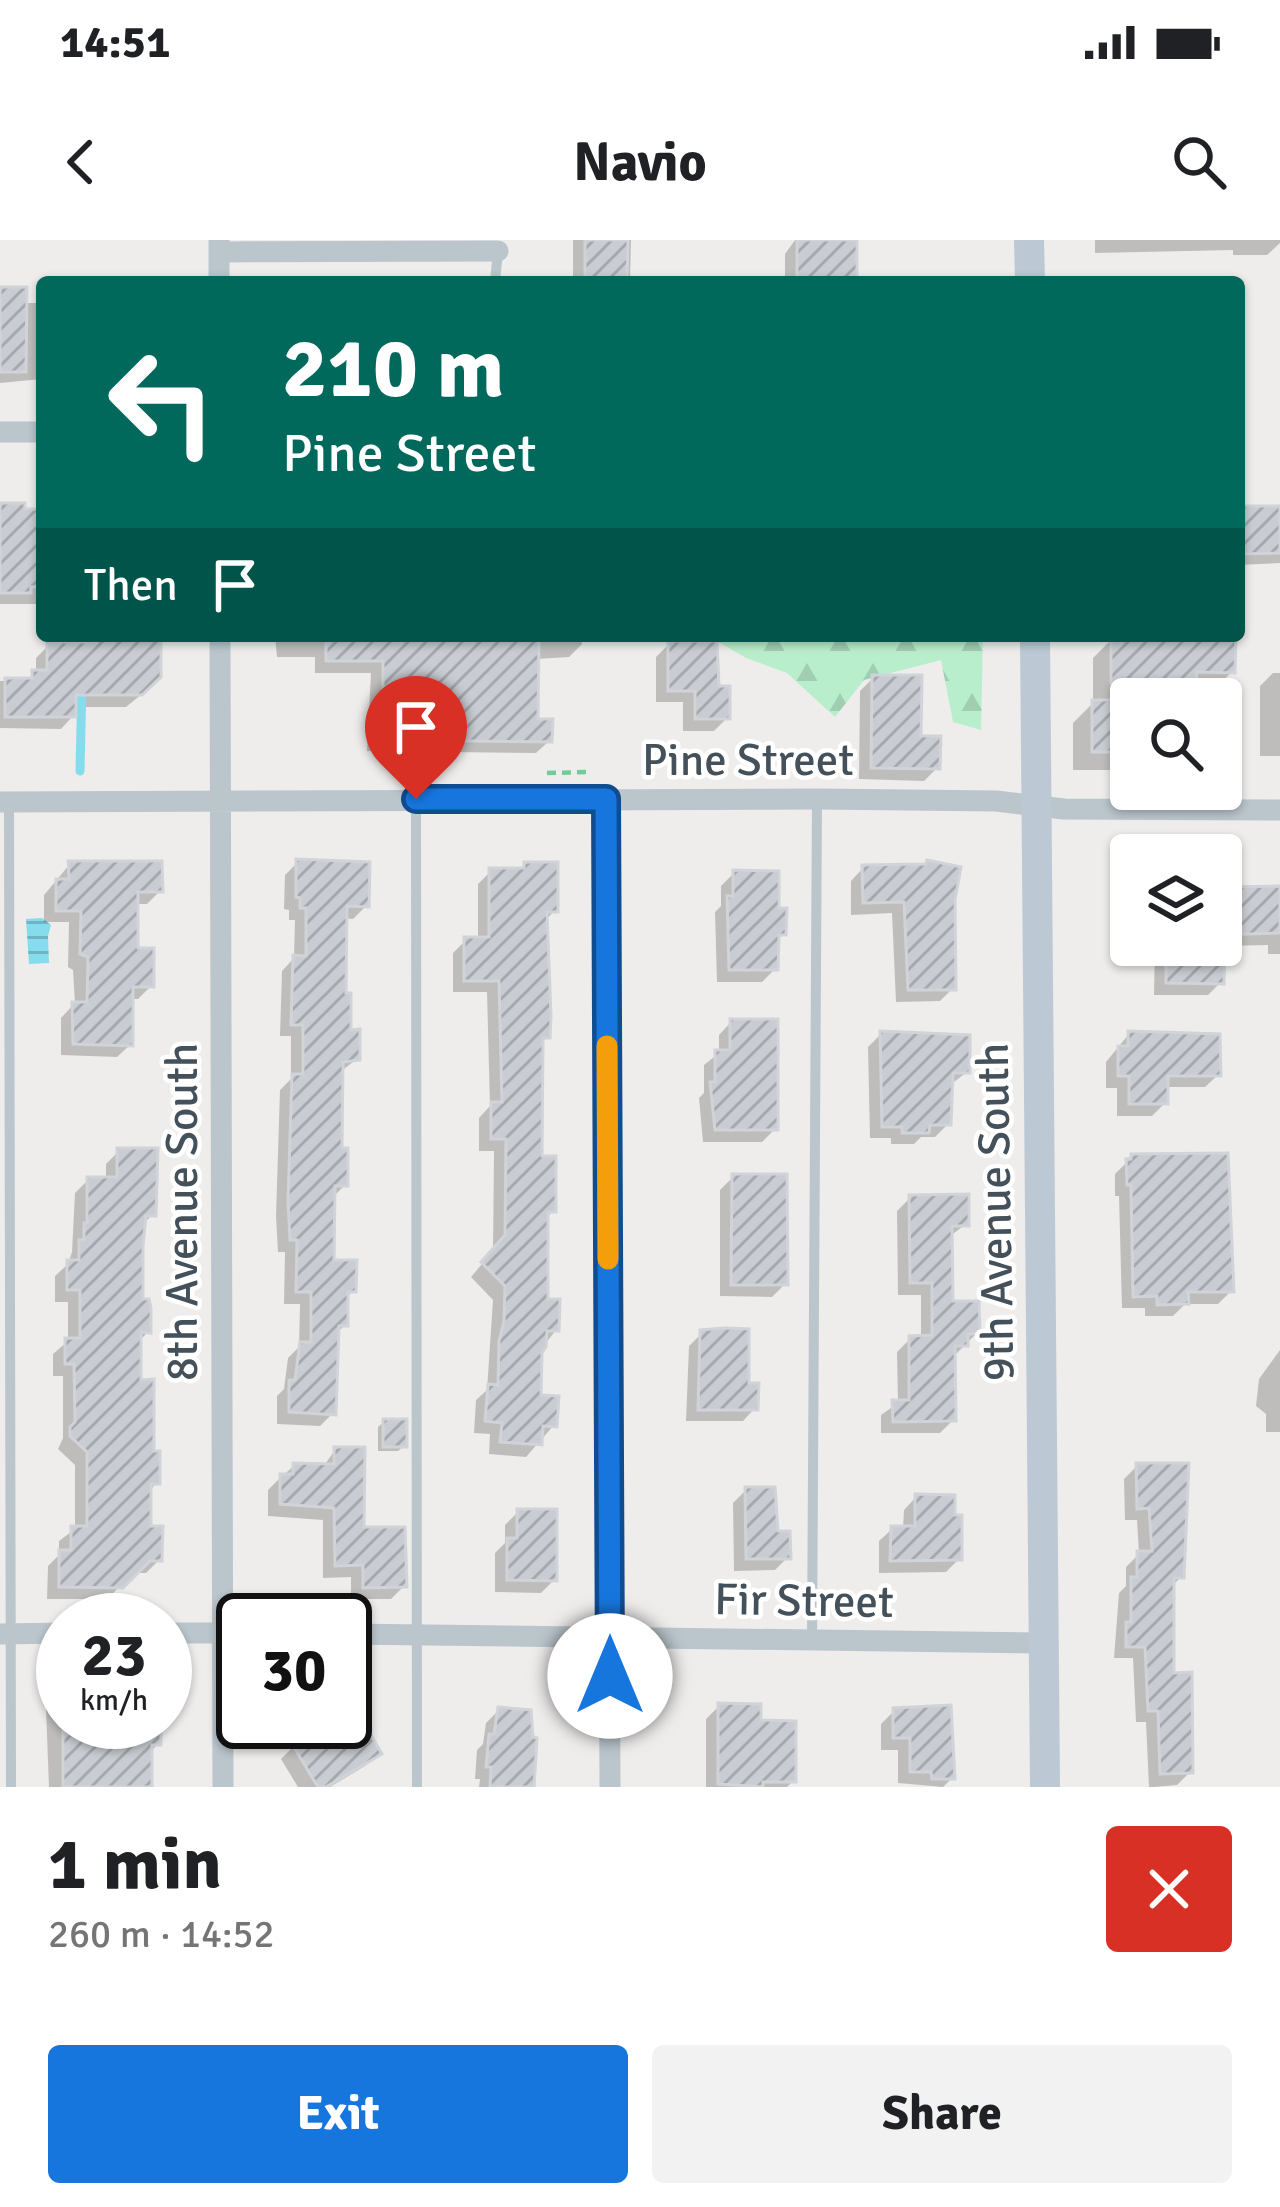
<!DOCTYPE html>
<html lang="en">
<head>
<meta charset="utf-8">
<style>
  :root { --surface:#fff; --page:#f2f2f2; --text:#202124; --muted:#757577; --accent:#1776de }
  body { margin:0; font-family:Signika,sans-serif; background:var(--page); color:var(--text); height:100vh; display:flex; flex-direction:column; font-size:45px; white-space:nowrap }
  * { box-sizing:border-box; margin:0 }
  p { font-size:39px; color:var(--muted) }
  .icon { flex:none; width:66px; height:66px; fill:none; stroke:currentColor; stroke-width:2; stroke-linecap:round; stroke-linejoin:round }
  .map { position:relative; height:1547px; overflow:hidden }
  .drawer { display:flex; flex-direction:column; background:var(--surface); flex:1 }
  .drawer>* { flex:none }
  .guide { position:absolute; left:36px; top:36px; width:1209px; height:366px; border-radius:12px; box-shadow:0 3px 9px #0004; background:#00695c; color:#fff; overflow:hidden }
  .tools { position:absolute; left:1110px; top:438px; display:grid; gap:24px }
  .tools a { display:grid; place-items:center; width:132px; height:132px; border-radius:12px; background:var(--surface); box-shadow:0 3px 9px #0004; font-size:60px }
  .speed { position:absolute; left:36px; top:1353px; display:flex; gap:24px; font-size:60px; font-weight:700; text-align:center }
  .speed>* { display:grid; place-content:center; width:156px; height:156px; border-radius:50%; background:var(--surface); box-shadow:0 3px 9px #0004; line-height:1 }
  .speed small { font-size:30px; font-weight:400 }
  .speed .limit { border:6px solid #111; border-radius:18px; background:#fff; color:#111 }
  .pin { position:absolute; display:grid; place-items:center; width:102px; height:102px; color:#fff; margin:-123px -51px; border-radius:50% 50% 50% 0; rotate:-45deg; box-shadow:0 0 12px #0007 }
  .pin .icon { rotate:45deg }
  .me { position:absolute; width:132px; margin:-66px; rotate:0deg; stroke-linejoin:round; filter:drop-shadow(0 0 9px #0008) }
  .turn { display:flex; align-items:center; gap:42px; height:252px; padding:0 48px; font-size:54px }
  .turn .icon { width:156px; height:156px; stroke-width:2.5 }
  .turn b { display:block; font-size:84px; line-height:102px }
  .then { display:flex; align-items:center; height:114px; padding:0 48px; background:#0003; gap:24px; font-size:45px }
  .round { display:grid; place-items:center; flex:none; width:126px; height:126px; border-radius:12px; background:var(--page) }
  .overview { display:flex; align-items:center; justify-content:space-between; height:204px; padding:0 48px }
  h1 { font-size:72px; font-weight:800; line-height:90px }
  .primary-button { display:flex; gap:24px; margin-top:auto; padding:24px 48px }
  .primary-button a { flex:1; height:138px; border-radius:12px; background:var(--accent); color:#fff; font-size:48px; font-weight:800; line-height:138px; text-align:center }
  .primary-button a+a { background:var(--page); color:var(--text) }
  .status { display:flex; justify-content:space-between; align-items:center; height:84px; padding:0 60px; background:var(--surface); direction:ltr }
  .status svg { height:33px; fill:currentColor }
  header { display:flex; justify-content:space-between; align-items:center; height:156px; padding:0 48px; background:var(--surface); font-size:54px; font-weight:800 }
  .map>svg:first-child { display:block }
</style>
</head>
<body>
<div class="status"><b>14:51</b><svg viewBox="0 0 49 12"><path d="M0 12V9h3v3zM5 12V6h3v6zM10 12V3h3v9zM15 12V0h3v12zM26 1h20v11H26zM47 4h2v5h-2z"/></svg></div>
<header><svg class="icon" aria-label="back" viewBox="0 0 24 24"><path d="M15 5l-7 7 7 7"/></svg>Navio<svg class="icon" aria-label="search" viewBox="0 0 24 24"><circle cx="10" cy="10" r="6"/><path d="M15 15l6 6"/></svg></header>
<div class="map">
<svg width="1280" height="1547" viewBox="0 0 1280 1547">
  <defs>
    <pattern id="forest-firs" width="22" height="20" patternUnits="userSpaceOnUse" patternTransform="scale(3)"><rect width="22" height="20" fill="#b9eecc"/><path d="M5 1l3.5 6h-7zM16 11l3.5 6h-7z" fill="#a0ceb1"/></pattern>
    <pattern id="water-rules" width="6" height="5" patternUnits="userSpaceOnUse" patternTransform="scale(3)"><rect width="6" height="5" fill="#86dbec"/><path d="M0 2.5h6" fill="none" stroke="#6fb4c2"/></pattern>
    <pattern id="building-hatch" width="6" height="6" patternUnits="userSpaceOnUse" patternTransform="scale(3)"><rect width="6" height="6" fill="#c9ccd2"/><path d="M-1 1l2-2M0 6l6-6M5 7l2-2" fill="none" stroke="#a5a8ad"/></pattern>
  </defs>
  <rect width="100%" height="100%" fill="#efecec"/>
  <path fill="url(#forest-firs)" d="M 708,396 L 983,396 L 981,490 L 953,482 L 941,420 L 864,440 L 835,477 L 787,433 L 746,418 Z"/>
  <path fill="url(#water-rules)" d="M 42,678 L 51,685 L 48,696 L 49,723 L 29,724 L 26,679 Z"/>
  <path fill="#0003" d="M 573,0 L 631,0 L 630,41 L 573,42 Z
    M 795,0 L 854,0 L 854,42 L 882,42 L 785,42 L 785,14 Z
    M 1095,0 L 1280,0 L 1280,3 L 1267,15 L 1233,15 L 1233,10 L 1095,13 Z
    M 0,50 L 24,63 L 42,63 L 42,139 L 0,143 Z
    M 0,267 L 42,301 L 42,364 L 0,364 Z
    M 1239,269 L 1280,269 L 1280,323 L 1239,325 Z
    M 95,396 L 158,396 L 158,441 L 126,467 L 73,467 L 73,476 L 61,489 L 0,488 L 0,441 L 25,441 L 36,433 L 36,418 L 49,405 L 86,405 Z
    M 275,396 L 582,396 L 582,404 L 569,417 L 536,419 L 535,482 L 549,501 L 536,513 L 367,511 L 371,433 L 315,433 L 315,417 L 277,417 Z
    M 1113,398 L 1232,432 L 1212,451 L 1183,451 L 1175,459 L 1131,459 L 1131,524 L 1125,530 L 1073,530 L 1073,483 L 1093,463 L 1093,418 Z
    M 669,404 L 716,449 L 727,478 L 714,491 L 683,491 L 683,462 L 656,462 L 656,417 Z
    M 1273,433 L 1280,433 L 1280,516 L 1260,516 L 1260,446 Z
    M 873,438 L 937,528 L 924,541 L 859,539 L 860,451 Z
    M 1213,612 L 1213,615 L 1174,615 L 1176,613 Z
    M 298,622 L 366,666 L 353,679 L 344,678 L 343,756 L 348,793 L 357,819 L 340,832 L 339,911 L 345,945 L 332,958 L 331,1023 L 353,1051 L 345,1059 L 345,1085 L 335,1095 L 333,1173 L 320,1186 L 277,1184 L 277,1156 L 284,1149 L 288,1118 L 299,1107 L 300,1064 L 284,1064 L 285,1012 L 278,1012 L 276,976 L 280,850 L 291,839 L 291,796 L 280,796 L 282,731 L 294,718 L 295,680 L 289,680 L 289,670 L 284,669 L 285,635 Z
    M 70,624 L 160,651 L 147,664 L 135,664 L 135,711 L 151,746 L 138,759 L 130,759 L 130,805 L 117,817 L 61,815 L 61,778 L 75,763 L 73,730 L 68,727 L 69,682 L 44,682 L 44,655 Z
    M 863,628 L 952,659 L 953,748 L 940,761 L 896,762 L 892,673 L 851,675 L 851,641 Z
    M 491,631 L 555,670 L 545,681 L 547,797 L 540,804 L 538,919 L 553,971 L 545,979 L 545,1062 L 556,1090 L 539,1112 L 538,1158 L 554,1185 L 526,1217 L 489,1214 L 490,1194 L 474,1193 L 476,1160 L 487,1150 L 493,1060 L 471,1037 L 493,1011 L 494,911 L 479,911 L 479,878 L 490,866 L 487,752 L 453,752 L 453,713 L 466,700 L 478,700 L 478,644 Z
    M 734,633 L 776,671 L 783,694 L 775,702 L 775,729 L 762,742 L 717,742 L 715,672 L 721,666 L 721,646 Z
    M 1280,649 L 1280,714 L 1268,714 L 1268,705 L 1222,706 L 1221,742 L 1208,755 L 1154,755 L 1155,705 L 1221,705 L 1221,650 Z
    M 731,782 L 775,889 L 762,902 L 703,902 L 699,858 L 704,853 L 704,825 L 719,813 L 719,795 Z
    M 881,794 L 967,832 L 950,845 L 948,884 L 935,897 L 921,897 L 914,904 L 891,904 L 891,898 L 870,898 L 868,807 Z
    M 1129,794 L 1218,835 L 1205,847 L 1165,847 L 1165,863 L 1152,876 L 1117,876 L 1117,848 L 1106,848 L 1106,822 Z
    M 119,911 L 153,974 L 142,985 L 140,1062 L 148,1092 L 138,1102 L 138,1143 L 157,1243 L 148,1252 L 148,1289 L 159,1320 L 146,1333 L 134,1333 L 107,1359 L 47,1359 L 48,1326 L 59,1315 L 59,1301 L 75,1289 L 75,1225 L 58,1209 L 63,1198 L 63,1136 L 53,1136 L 53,1114 L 68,1101 L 68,1062 L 55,1062 L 55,1036 L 68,1024 L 72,1012 L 75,953 L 88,940 L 106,940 L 106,924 Z
    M 1132,917 L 1231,1051 L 1218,1064 L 1185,1064 L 1173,1076 L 1145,1076 L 1145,1068 L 1122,1068 L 1119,956 L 1115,956 L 1115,934 Z
    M 733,937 L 785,1044 L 772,1057 L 720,1056 L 720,950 Z
    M 910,958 L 966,984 L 949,997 L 950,1064 L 977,1093 L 953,1117 L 953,1180 L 940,1193 L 881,1193 L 881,1175 L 898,1163 L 897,1112 L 910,1099 L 921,1098 L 921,1055 L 898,1055 L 897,971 Z
    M 702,1093 L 746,1146 L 755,1168 L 743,1181 L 686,1181 L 689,1106 Z
    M 1280,1110 L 1280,1192 L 1266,1192 L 1266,1174 L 1256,1166 L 1259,1139 Z
    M 384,1182 L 404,1206 L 398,1211 L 378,1211 L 378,1187 Z
    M 335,1210 L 361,1290 L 404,1346 L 391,1359 L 351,1359 L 351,1337 L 323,1338 L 323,1280 L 268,1276 L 268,1250 L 281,1237 L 294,1226 L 323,1227 Z
    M 1137,1226 L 1181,1337 L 1171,1347 L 1171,1436 L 1190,1532 L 1177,1545 L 1154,1547 L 1149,1547 L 1146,1482 L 1136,1482 L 1133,1418 L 1114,1418 L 1119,1353 L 1126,1346 L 1126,1327 L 1139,1314 L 1137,1280 L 1125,1280 L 1124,1239 Z
    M 746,1250 L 788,1317 L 775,1330 L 734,1331 L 733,1263 Z
    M 916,1257 L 959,1319 L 946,1332 L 879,1333 L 879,1301 L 892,1289 L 903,1289 L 904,1270 Z
    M 518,1272 L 554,1340 L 541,1353 L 495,1352 L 495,1313 L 505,1303 L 505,1285 Z
    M 59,1456 L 63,1456 L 63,1482 L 158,1482 L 158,1504 L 149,1513 L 149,1547 L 49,1547 L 46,1469 Z
    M 719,1466 L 758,1483 L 793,1541 L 787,1547 L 706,1547 L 706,1479 Z
    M 499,1470 L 531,1547 L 479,1547 L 480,1539 L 475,1539 L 477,1510 L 483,1504 L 486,1483 Z
    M 894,1471 L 952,1538 L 943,1547 L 898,1543 L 898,1510 L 881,1510 L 881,1484 Z
    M 326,1500 L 378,1513 L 365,1526 L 330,1547 L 298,1547 L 281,1519 L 294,1506 Z"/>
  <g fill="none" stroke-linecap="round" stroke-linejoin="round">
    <path stroke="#86dbec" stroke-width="9" d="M 80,531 L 82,443"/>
  </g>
  <path fill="url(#building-hatch)" stroke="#d0d3d8" stroke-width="3" d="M 585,0 L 628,0 L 627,42 L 585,42 Z
    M 797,0 L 857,0 L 857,42 L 797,39 Z
    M 0,47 L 27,47 L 26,132 L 0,132 Z
    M 0,263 L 25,263 L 25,269 L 42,269 L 41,347 L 31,347 L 31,353 L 0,353 Z
    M 1239,266 L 1280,266 L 1280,313 L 1239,314 Z
    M 96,396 L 161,396 L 161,437 L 142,455 L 76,455 L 76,477 L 5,477 L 5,438 L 32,438 L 32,430 L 47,430 L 47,402 L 96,402 Z
    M 326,396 L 539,396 L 538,479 L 553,479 L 552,502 L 379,500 L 377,471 L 383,471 L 383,421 L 326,421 Z
    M 1111,396 L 1236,396 L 1235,433 L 1197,432 L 1196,442 L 1185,444 L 1111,443 Z
    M 668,401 L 717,401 L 719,446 L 730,446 L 730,479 L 695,479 L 695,451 L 668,451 Z
    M 872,435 L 922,435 L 921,496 L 941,496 L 940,529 L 871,528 Z
    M 1092,460 L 1131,460 L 1131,512 L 1092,512 Z
    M 296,619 L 370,622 L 369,667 L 347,666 L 346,753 L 351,753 L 351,790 L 360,789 L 360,820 L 343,822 L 342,908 L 348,908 L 348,946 L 335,946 L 334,1020 L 357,1020 L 356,1052 L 348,1052 L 348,1086 L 339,1086 L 336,1175 L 289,1172 L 289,1140 L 295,1140 L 300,1102 L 311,1102 L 311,1052 L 296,1052 L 297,1000 L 290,1000 L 288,961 L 292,834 L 303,834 L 303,785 L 291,785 L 293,715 L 306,716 L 306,668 L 300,668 L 300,658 L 296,657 Z
    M 927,620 L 961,627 L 955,660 L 956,750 L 908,750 L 904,662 L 863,663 L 862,625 L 926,624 Z
    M 68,621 L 162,621 L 163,652 L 138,652 L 138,708 L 154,708 L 154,747 L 133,747 L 133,806 L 73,804 L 72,762 L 87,762 L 88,717 L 80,714 L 81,671 L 56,671 L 56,639 L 69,639 Z
    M 524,622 L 558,622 L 558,672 L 547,672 L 551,776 L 550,798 L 543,798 L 542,916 L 556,916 L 556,972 L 548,972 L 548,1059 L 560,1059 L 559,1091 L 547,1091 L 546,1107 L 542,1113 L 541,1155 L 559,1156 L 557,1187 L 543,1186 L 542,1205 L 500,1202 L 502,1183 L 485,1181 L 488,1144 L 498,1145 L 499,1101 L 504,1081 L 505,1046 L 481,1022 L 505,995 L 506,899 L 491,899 L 491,862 L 502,862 L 499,741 L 464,741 L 464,697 L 489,697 L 489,628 L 524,628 Z
    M 733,630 L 779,631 L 779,668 L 787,668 L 786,695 L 779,695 L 778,730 L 729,730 L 727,656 L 733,656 Z
    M 1280,646 L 1280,693 L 1221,695 L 1221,647 Z
    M 1166,705 L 1225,705 L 1224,744 L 1166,743 Z
    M 730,779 L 778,779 L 778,890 L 715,890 L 710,842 L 715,842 L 715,810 L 730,810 Z
    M 880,791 L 970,795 L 970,833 L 953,833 L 951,885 L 930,885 L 929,893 L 902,893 L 902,887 L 882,887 Z
    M 1128,791 L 1220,794 L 1221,836 L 1168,836 L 1168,864 L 1129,864 L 1129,836 L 1118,836 L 1118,806 L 1128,806 Z
    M 117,908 L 158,908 L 156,976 L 146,976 L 143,1005 L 143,1059 L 149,1059 L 151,1068 L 151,1093 L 141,1092 L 141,1140 L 154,1139 L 154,1211 L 160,1211 L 160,1244 L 151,1244 L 151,1286 L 163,1286 L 162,1321 L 150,1321 L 123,1348 L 59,1347 L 59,1310 L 71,1310 L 71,1286 L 87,1286 L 87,1212 L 70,1196 L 70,1187 L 75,1182 L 74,1124 L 65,1124 L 65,1098 L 80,1098 L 80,1050 L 67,1050 L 67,1020 L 79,1020 L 79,1000 L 84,1000 L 84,983 L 87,983 L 87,937 L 117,937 Z
    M 1228,913 L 1234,1052 L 1188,1052 L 1189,1064 L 1157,1065 L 1157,1056 L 1133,1057 L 1131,945 L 1127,945 L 1126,919 L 1131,919 L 1131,914 Z
    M 732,934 L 787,934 L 788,1045 L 731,1045 Z
    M 969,954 L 969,986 L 952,986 L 953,1061 L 979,1061 L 980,1094 L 968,1094 L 968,1106 L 955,1106 L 956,1181 L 893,1182 L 892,1160 L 909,1160 L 909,1096 L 932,1095 L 932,1043 L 910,1043 L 909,955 Z
    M 725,1088 L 749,1089 L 749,1143 L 759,1143 L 758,1170 L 698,1170 L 700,1090 Z
    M 383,1179 L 407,1179 L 407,1207 L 383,1207 Z
    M 334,1207 L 365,1207 L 364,1287 L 405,1287 L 407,1347 L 363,1348 L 363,1325 L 335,1326 L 334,1268 L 280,1264 L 280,1234 L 293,1234 L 293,1223 L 334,1224 Z
    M 1136,1223 L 1189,1223 L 1184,1338 L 1174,1338 L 1174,1433 L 1192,1432 L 1193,1533 L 1160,1534 L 1158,1471 L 1148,1471 L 1145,1407 L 1126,1407 L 1126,1382 L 1131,1382 L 1131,1337 L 1137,1337 L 1137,1311 L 1152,1311 L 1149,1268 L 1137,1269 Z
    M 745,1247 L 775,1247 L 778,1291 L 790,1291 L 791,1319 L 746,1319 Z
    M 915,1254 L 955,1255 L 955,1275 L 962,1275 L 962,1320 L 890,1321 L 891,1286 L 915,1286 Z
    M 517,1269 L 557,1269 L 557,1341 L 507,1340 L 507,1298 L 517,1298 Z
    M 718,1463 L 761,1464 L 761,1480 L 796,1481 L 796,1542 L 763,1542 L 763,1547 L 718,1544 Z
    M 951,1465 L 955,1539 L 932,1539 L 931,1532 L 910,1532 L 910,1498 L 893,1498 L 893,1468 Z
    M 498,1467 L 531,1470 L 533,1497 L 537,1498 L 534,1547 L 490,1547 L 491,1527 L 486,1527 L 489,1494 L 494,1494 Z
    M 360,1476 L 382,1514 L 326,1547 L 318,1547 L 292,1504 L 321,1487 L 327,1496 Z
    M 63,1482 L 161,1482 L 161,1505 L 152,1505 L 152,1547 L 63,1547 Z"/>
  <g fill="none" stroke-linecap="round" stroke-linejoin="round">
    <path stroke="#71cc9c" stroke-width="4.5" stroke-dasharray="9 6" stroke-linecap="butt" d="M 547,533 L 590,532"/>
    <path stroke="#bac5cc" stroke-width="10" d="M 495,42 L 498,11
      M 416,559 L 417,1547
      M 9,562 L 11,1547
      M 812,1401 L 817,559"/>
    <path stroke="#bac5cc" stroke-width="21" d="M 219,12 L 498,11
      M 219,42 L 219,1
      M 0,192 L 42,192
      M 220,396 L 223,1547
      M 606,559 L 610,1547
      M 0,562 L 817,559 L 996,561 L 1064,569 L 1280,570
      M 165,1393 L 243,1393
      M 0,1394 L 63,1393
      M 345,1394 L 1045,1403"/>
    <path stroke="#bcc9d4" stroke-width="30" d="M 1029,0 L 1030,42
      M 1035,396 L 1045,1547"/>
  </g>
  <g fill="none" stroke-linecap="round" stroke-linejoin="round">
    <defs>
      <path id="route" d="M 416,559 L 606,559 L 610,1436"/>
    </defs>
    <use href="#route" stroke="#0f4d90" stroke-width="30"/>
    <use href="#route" stroke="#1776de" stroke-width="21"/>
    <path stroke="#f59e0b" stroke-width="21" d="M 607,806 L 608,1019"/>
  </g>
  <g text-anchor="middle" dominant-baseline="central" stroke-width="9" stroke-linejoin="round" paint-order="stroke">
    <g font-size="45" fill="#45515a" stroke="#fff">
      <text x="748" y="520">Pine Street</text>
      <text transform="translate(182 972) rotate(-90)">8th Avenue South</text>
      <text transform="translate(996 972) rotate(-91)">9th Avenue South</text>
      <text transform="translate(804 1361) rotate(1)">Fir Street</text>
    </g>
  </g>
</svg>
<div class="tools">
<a><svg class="icon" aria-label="search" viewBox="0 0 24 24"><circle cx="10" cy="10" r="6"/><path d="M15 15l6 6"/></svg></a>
<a><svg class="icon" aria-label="layers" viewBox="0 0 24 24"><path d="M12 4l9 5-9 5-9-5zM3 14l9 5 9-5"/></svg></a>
</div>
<div class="speed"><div>23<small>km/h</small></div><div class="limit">30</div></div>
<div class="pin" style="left:416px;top:559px;background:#d93025"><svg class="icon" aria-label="arrive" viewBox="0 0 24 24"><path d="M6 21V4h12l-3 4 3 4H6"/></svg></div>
<svg class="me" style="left:610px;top:1436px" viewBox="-20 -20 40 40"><circle r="19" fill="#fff"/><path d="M0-13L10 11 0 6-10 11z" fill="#1776de"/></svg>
<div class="guide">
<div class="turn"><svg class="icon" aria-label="left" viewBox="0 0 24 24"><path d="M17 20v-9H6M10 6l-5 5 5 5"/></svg><div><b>210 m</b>Pine Street</div></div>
<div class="then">Then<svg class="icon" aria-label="arrive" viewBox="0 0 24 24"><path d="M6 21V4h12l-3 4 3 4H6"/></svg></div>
</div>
</div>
<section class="drawer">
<div class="overview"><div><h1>1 min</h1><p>260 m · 14:52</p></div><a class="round" style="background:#d93025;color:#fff"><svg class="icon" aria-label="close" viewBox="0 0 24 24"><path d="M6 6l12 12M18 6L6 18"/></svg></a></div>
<div class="primary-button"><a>Exit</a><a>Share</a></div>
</section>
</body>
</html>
